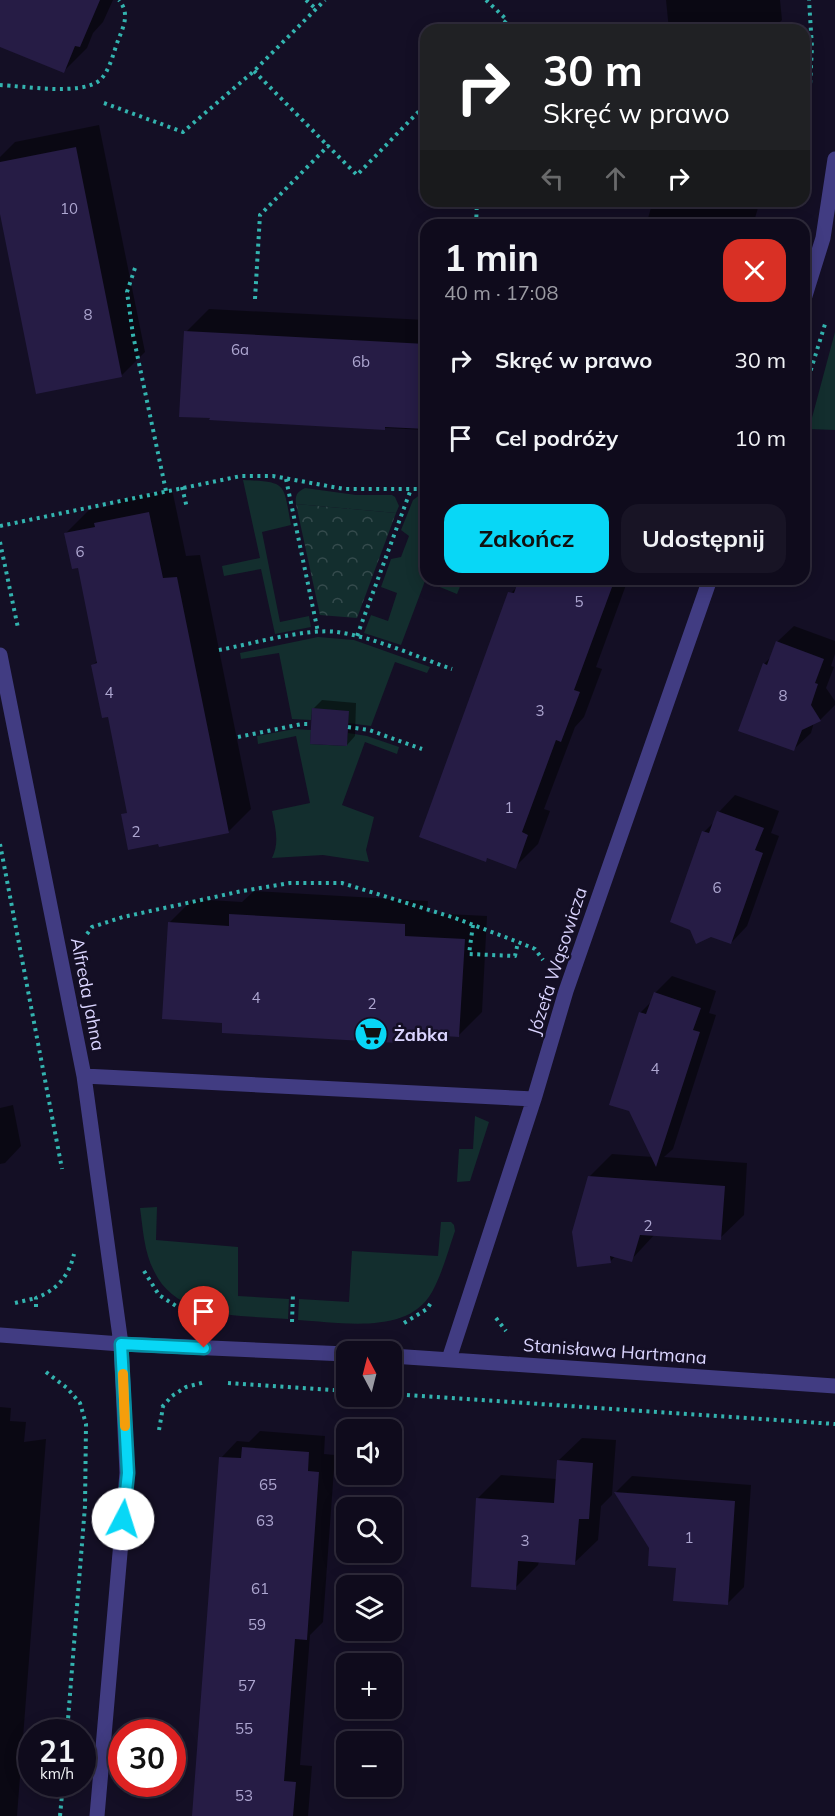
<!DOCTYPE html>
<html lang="pl">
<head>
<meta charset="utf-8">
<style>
  :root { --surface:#0f0b1c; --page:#181425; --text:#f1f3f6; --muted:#9b9ba3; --line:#2f2b3b; --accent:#08d7f6 }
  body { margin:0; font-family:Mulish,sans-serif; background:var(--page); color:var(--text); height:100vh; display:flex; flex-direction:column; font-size:22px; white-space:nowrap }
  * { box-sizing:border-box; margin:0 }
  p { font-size:20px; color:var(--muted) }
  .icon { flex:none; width:33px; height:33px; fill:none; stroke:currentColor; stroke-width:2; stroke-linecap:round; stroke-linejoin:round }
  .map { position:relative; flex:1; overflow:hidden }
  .panel { position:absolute; left:420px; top:219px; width:390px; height:366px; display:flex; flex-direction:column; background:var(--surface); border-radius:18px; box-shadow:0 3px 15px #0003,0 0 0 2px var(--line) }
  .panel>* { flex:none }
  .hud { position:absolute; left:420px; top:24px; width:390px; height:183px; border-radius:18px; box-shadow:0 3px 15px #0003,0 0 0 2px var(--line); background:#202124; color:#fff; overflow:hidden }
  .needle { width:39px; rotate:353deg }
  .fabs { position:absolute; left:336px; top:1341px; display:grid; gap:12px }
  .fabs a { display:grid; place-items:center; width:66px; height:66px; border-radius:12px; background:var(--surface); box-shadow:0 3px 15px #0003,0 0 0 2px var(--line); font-size:30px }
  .speed { position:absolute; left:18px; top:1719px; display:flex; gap:12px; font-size:30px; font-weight:700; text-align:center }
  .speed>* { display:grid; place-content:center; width:78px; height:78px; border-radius:50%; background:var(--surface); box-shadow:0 3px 15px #0003,0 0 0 2px var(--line); line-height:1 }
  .speed small { font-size:15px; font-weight:400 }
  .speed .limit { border:9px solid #d22; background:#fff; color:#111 }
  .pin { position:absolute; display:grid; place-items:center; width:51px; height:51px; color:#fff; margin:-62px -26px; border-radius:50% 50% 50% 0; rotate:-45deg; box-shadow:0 0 6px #0007 }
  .pin .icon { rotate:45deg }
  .me { position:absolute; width:66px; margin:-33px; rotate:5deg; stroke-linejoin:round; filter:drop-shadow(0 0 4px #0008) }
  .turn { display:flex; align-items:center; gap:21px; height:126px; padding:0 24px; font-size:27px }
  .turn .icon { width:78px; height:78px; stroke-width:2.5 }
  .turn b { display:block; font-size:42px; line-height:51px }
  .lanes { display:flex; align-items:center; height:57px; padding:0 24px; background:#0003; justify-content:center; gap:30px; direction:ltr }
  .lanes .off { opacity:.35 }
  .round { display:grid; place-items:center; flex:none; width:63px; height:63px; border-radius:18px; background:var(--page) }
  .head { display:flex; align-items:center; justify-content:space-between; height:102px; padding:0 24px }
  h1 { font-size:36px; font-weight:700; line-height:45px }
  .action { display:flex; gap:12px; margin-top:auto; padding:12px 24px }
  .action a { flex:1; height:69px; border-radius:18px; background:var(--accent); color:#111; font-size:24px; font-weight:700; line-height:69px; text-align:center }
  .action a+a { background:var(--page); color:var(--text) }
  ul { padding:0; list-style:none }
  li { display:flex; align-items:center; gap:18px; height:78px; padding:0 24px }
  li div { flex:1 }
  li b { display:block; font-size:22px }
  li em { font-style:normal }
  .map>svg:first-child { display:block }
</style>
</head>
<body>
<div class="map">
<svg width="835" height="1816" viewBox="0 0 835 1816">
  <defs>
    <pattern id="park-crowns" width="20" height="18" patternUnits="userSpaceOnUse" patternTransform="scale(1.5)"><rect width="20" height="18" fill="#132e2e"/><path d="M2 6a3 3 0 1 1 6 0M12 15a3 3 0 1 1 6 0" fill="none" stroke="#354b4d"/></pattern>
  </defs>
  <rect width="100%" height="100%" fill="#140f25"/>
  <path fill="#132e2e" d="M 835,331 L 835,430 L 809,429 L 835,332 Z
    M 243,480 C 288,482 283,483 291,525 L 262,532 L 280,622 L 309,616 L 311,627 L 275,634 L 261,569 L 224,576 L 222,566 L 260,558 Z
    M 305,488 L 356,495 L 392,495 L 395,497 L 399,506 L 396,513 L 296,504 C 295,495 297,492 305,488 Z
    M 421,494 L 426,494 L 426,579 L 447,579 L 461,584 L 457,594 L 425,581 L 401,645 L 364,633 L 371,615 L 388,621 L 397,593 L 381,587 L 391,559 L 401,557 L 409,536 L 401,530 L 413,500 Z
    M 318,637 L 354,640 L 430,667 L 427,673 L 395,662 L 371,726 L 348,723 L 349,711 L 312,709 L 311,720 L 292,719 L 279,653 L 241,659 L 240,653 Z
    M 294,729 L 311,730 L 310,744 L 346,746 L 348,733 L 367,736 L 399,747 L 397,754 L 365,742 L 342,805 L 374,817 L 366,850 L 369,862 L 323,855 L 272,858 C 280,842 275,827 272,811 L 310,803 L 296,736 L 258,744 L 257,736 Z
    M 475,1116 L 489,1122 L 470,1181 L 457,1182 L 459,1149 L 473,1149 Z
    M 157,1207 L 156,1240 L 238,1247 L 238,1296 L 289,1299 L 288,1319 C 242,1315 177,1320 154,1271 C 144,1252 143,1229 140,1208 Z
    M 441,1222 L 451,1222 L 454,1225 L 455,1231 C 448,1251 442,1274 432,1292 C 408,1336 339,1322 298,1320 L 299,1299 L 349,1302 L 352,1251 L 438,1256 Z"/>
  <path fill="url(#park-crowns)" d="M 296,504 L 396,513 L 357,618 L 320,615 Z"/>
  <path fill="#0007" d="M 0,0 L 113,0 L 103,22 L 93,33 L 87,48 L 64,71 L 0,45 Z
    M 666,0 L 780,0 L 782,20 L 778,24 L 778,30 L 669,30 Z
    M 99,125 L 145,352 L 122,375 L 0,206 L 0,157 L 15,142 Z
    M 653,201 L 760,201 L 753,225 L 646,225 Z
    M 209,309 L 426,320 L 426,430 L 211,419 L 186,332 Z
    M 172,489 L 186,556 L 200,555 L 251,809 L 228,832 L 129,812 L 109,715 L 93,665 L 98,660 L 79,566 L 66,533 L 89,510 L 114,505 L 118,500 Z
    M 525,579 L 632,579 L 626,585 L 596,667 L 602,669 L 584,717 L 575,727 L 544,809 L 550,811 L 538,844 L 515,867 L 489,857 L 485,860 L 509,595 Z
    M 794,626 L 835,641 L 835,654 L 831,666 L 834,667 L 826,688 L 835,701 L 835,705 L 820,720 L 814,722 L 811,733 L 794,749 L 764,664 L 772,656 L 777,642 Z
    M 322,700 L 356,703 L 355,736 L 347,745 L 313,709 Z
    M 735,795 L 779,811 L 771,833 L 779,836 L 747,926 L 731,943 L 704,832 L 716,820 L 719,812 Z
    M 254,891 L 428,901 L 427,913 L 487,916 L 482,1012 L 459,1035 L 407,1032 L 398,1042 L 224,1021 L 170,922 L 193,899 L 242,902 Z
    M 672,976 L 716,991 L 709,1013 L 716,1015 L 673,1149 L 664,1157 L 747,1163 L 744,1215 L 720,1238 L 655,1234 L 631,1260 L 615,1256 L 610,1262 L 589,1177 L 612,1154 L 653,1157 L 640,1013 L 652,1001 L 655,993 Z
    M 13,1105 L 21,1146 L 5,1163 L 0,1164 L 0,1108 Z
    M 0,1407 L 11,1408 L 10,1421 L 26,1422 L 24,1442 L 46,1439 L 17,1816 L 0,1816 Z
    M 260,1431 L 325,1436 L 324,1454 L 335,1455 L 323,1622 L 310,1635 L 300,1765 L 312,1766 L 308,1816 L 194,1816 L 221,1458 L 237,1441 L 249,1442 Z
    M 582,1438 L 616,1440 L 612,1495 L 601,1506 L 598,1540 L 574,1563 L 539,1561 L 538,1565 L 515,1588 L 478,1498 L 501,1475 L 557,1479 L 558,1461 Z
    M 632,1476 L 751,1485 L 744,1587 L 727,1604 L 650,1547 L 616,1492 Z"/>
  <path fill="#261c45" d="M 0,0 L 100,0 L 80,47 L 75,46 L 64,73 L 0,47 Z
    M 76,147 L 122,377 L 36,394 L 0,214 L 0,162 Z
    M 184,331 L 426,344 L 426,429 L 385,427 L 385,430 L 209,420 L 210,418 L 179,417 Z
    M 149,512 L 163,578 L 177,577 L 229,833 L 159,847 L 158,844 L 128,850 L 121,814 L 127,813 L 108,717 L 102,718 L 91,665 L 97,663 L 78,568 L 72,569 L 64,533 L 95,527 L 94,523 Z
    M 519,579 L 615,579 L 574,690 L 580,692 L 561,742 L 556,740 L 522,832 L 528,835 L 516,869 L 487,858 L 486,862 L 419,837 L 508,592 L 514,593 Z
    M 776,641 L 824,659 L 815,683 L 818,684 L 811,705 L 821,721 L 802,730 L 794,751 L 738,731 L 763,663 L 767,665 Z
    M 312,708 L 349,711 L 347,746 L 310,744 Z
    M 717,811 L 764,828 L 755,850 L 763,853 L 731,944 L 711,937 L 696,944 L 690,930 L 670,922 L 702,831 L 709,833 Z
    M 229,914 L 405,924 L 405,936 L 465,939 L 459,1037 L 399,1033 L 398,1043 L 222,1033 L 222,1023 L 162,1019 L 168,922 L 229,926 Z
    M 654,992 L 701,1008 L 693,1030 L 700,1032 L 656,1167 L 629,1111 L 609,1105 L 639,1012 L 646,1014 Z
    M 588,1176 L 725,1186 L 721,1240 L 640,1235 L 632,1262 L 610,1256 L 611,1263 L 577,1267 L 572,1232 Z
    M 242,1447 L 309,1452 L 308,1471 L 319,1472 L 307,1640 L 295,1639 L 284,1781 L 296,1782 L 293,1816 L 192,1816 L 219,1457 L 241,1458 Z
    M 557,1460 L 593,1463 L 589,1519 L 579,1519 L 575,1565 L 518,1561 L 516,1590 L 471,1587 L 476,1498 L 554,1503 Z
    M 614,1492 L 735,1501 L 728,1605 L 673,1601 L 676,1568 L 648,1566 L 649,1548 Z"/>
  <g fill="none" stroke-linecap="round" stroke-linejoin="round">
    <path stroke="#33b3af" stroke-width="4" stroke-dasharray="3 4.5" stroke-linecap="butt" d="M 306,0 L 316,9
      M 486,0 L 507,20 L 497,30
      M 254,71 L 328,146
      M 0,85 C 24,86 81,96 100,80 C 110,71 114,50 119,38 C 125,23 129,13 119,0
      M 104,103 L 183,132 L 254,71 L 325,0
      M 807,143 L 812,47 L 809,0
      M 476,225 L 477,201
      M 135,268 L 127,292 L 133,335 L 166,491
      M 255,299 L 260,215 L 328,146 L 357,175 L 426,104
      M 804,392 L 826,321
      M 286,479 L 318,632
      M 182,487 L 187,508
      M 0,526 L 241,476 L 273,476 L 344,489 L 426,489
      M 0,542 L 18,628
      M 357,636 L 411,489
      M 219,650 C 252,644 305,628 337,632 C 374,637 417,657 452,669
      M 348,727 L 369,730 L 422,749
      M 238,737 L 302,724 L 311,724
      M 0,844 L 62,1169
      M 473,925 L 469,954 L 515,956 L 518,942
      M 87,934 L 92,927 L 123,917 L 242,891 L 290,883 L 342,883 L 455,918 L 518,942 L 535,949 L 543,960
      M 144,1271 L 159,1295 L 187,1313
      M 15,1303 L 36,1298
      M 36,1307 L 36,1298 C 57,1290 69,1276 74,1254
      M 496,1318 L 506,1331
      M 292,1322 L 293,1293
      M 404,1323 L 427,1309 L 432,1301
      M 46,1372 L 67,1388 L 80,1403 L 86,1424 L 85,1506 L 67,1732
      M 228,1383 L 346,1391
      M 392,1394 L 835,1424
      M 162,1407 L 172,1396 L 186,1387 L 205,1382
      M 159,1430 L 163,1407
      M 60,1816 L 63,1784"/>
    <path stroke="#413c82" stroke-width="15" d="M 804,299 L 823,238 L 835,159
      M 0,655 L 84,1076 L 121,1344 L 127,1473 L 97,1816
      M 84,1076 L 534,1099
      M 0,1335 L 121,1344 L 346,1354
      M 392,1356 L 835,1386
      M 449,1359 L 534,1099 L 566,991 L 710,579"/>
  </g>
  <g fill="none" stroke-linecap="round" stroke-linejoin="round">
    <defs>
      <path id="route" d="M 123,1519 L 128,1473 L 121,1344 L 204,1348"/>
    </defs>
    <use href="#route" stroke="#058ca0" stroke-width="15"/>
    <use href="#route" stroke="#08d7f6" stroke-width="10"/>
    <path stroke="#f59e0b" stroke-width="10" d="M 123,1374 L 125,1426"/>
  </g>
  <defs>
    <symbol id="supermarket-disc" viewBox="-11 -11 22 22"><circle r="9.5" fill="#08d7f6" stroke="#140f25"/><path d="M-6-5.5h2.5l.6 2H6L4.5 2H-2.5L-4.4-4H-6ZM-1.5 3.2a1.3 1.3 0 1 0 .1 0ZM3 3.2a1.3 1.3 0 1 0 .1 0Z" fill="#111"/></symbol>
  </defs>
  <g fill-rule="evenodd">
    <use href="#supermarket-disc" x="352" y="1015" width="38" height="38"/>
  </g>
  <g text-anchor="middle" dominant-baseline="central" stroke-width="5" stroke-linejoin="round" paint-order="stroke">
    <g font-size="15" fill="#ada6d0">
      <text x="69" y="208">10</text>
      <text x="88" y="314">8</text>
      <text x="240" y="349">6a</text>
      <text x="361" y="361">6b</text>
      <text x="80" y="551">6</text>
      <text x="579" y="601">5</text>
      <text x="109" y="692">4</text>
      <text x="783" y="695">8</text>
      <text x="540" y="710">3</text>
      <text x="509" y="807">1</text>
      <text x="136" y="831">2</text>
      <text x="717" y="887">6</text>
      <text x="256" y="997">4</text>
      <text x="372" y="1003">2</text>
      <text x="655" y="1068">4</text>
      <text x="648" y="1225">2</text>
      <text x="268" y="1484">65</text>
      <text x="265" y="1520">63</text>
      <text x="689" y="1537">1</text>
      <text x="525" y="1540">3</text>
      <text x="260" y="1588">61</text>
      <text x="257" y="1624">59</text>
      <text x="247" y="1685">57</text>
      <text x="244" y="1728">55</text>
      <text x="244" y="1795">53</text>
    </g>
    <g font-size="18" fill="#dad4fe" stroke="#140f25">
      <text transform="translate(557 961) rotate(-72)">Józefa Wąsowicza</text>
      <text transform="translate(88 994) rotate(79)">Alfreda Jahna</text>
      <text transform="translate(615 1351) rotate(4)">Stanisława Hartmana</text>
    </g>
    <g font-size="18" font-weight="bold" fill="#dad4fe" stroke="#140f25" text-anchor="start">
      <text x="394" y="1034">Żabka</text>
    </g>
  </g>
</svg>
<div class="fabs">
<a><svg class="needle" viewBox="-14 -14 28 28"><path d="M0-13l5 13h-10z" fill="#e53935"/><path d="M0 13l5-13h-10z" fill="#9b9ba3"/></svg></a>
<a><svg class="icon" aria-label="sound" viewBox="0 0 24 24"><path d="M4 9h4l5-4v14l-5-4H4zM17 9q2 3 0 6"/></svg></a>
<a><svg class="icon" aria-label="search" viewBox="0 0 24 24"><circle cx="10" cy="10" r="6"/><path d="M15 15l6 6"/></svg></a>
<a><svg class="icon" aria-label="layers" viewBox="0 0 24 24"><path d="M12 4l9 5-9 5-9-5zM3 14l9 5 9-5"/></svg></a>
<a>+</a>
<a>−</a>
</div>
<div class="speed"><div>21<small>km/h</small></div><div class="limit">30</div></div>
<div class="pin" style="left:204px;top:1348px;background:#d93025"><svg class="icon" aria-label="arrive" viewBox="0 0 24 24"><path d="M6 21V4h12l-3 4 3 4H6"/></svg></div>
<svg class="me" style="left:123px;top:1519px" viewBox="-20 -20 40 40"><circle r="19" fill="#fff"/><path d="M0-13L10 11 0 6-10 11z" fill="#08d7f6"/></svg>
<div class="hud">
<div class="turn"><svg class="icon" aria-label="right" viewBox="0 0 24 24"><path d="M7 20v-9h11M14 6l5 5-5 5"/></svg><div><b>30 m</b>Skręć w prawo</div></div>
<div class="lanes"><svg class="icon off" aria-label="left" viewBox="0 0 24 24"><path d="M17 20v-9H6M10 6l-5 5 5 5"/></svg><svg class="icon off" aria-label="ahead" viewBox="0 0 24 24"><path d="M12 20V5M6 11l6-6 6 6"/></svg><svg class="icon" aria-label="right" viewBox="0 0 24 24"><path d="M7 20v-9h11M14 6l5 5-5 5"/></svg></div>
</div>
<section class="panel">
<div class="head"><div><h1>1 min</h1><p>40 m · 17:08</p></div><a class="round" style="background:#d93025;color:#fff"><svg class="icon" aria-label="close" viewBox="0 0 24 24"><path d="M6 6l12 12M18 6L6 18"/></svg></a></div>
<ul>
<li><svg class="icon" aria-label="right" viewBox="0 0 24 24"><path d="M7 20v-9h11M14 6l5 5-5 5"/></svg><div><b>Skręć w prawo</b></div><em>30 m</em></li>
<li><svg class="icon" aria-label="arrive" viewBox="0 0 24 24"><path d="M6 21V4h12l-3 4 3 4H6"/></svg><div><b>Cel podróży</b></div><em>10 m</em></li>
</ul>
<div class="action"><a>Zakończ</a><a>Udostępnij</a></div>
</section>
</div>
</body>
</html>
